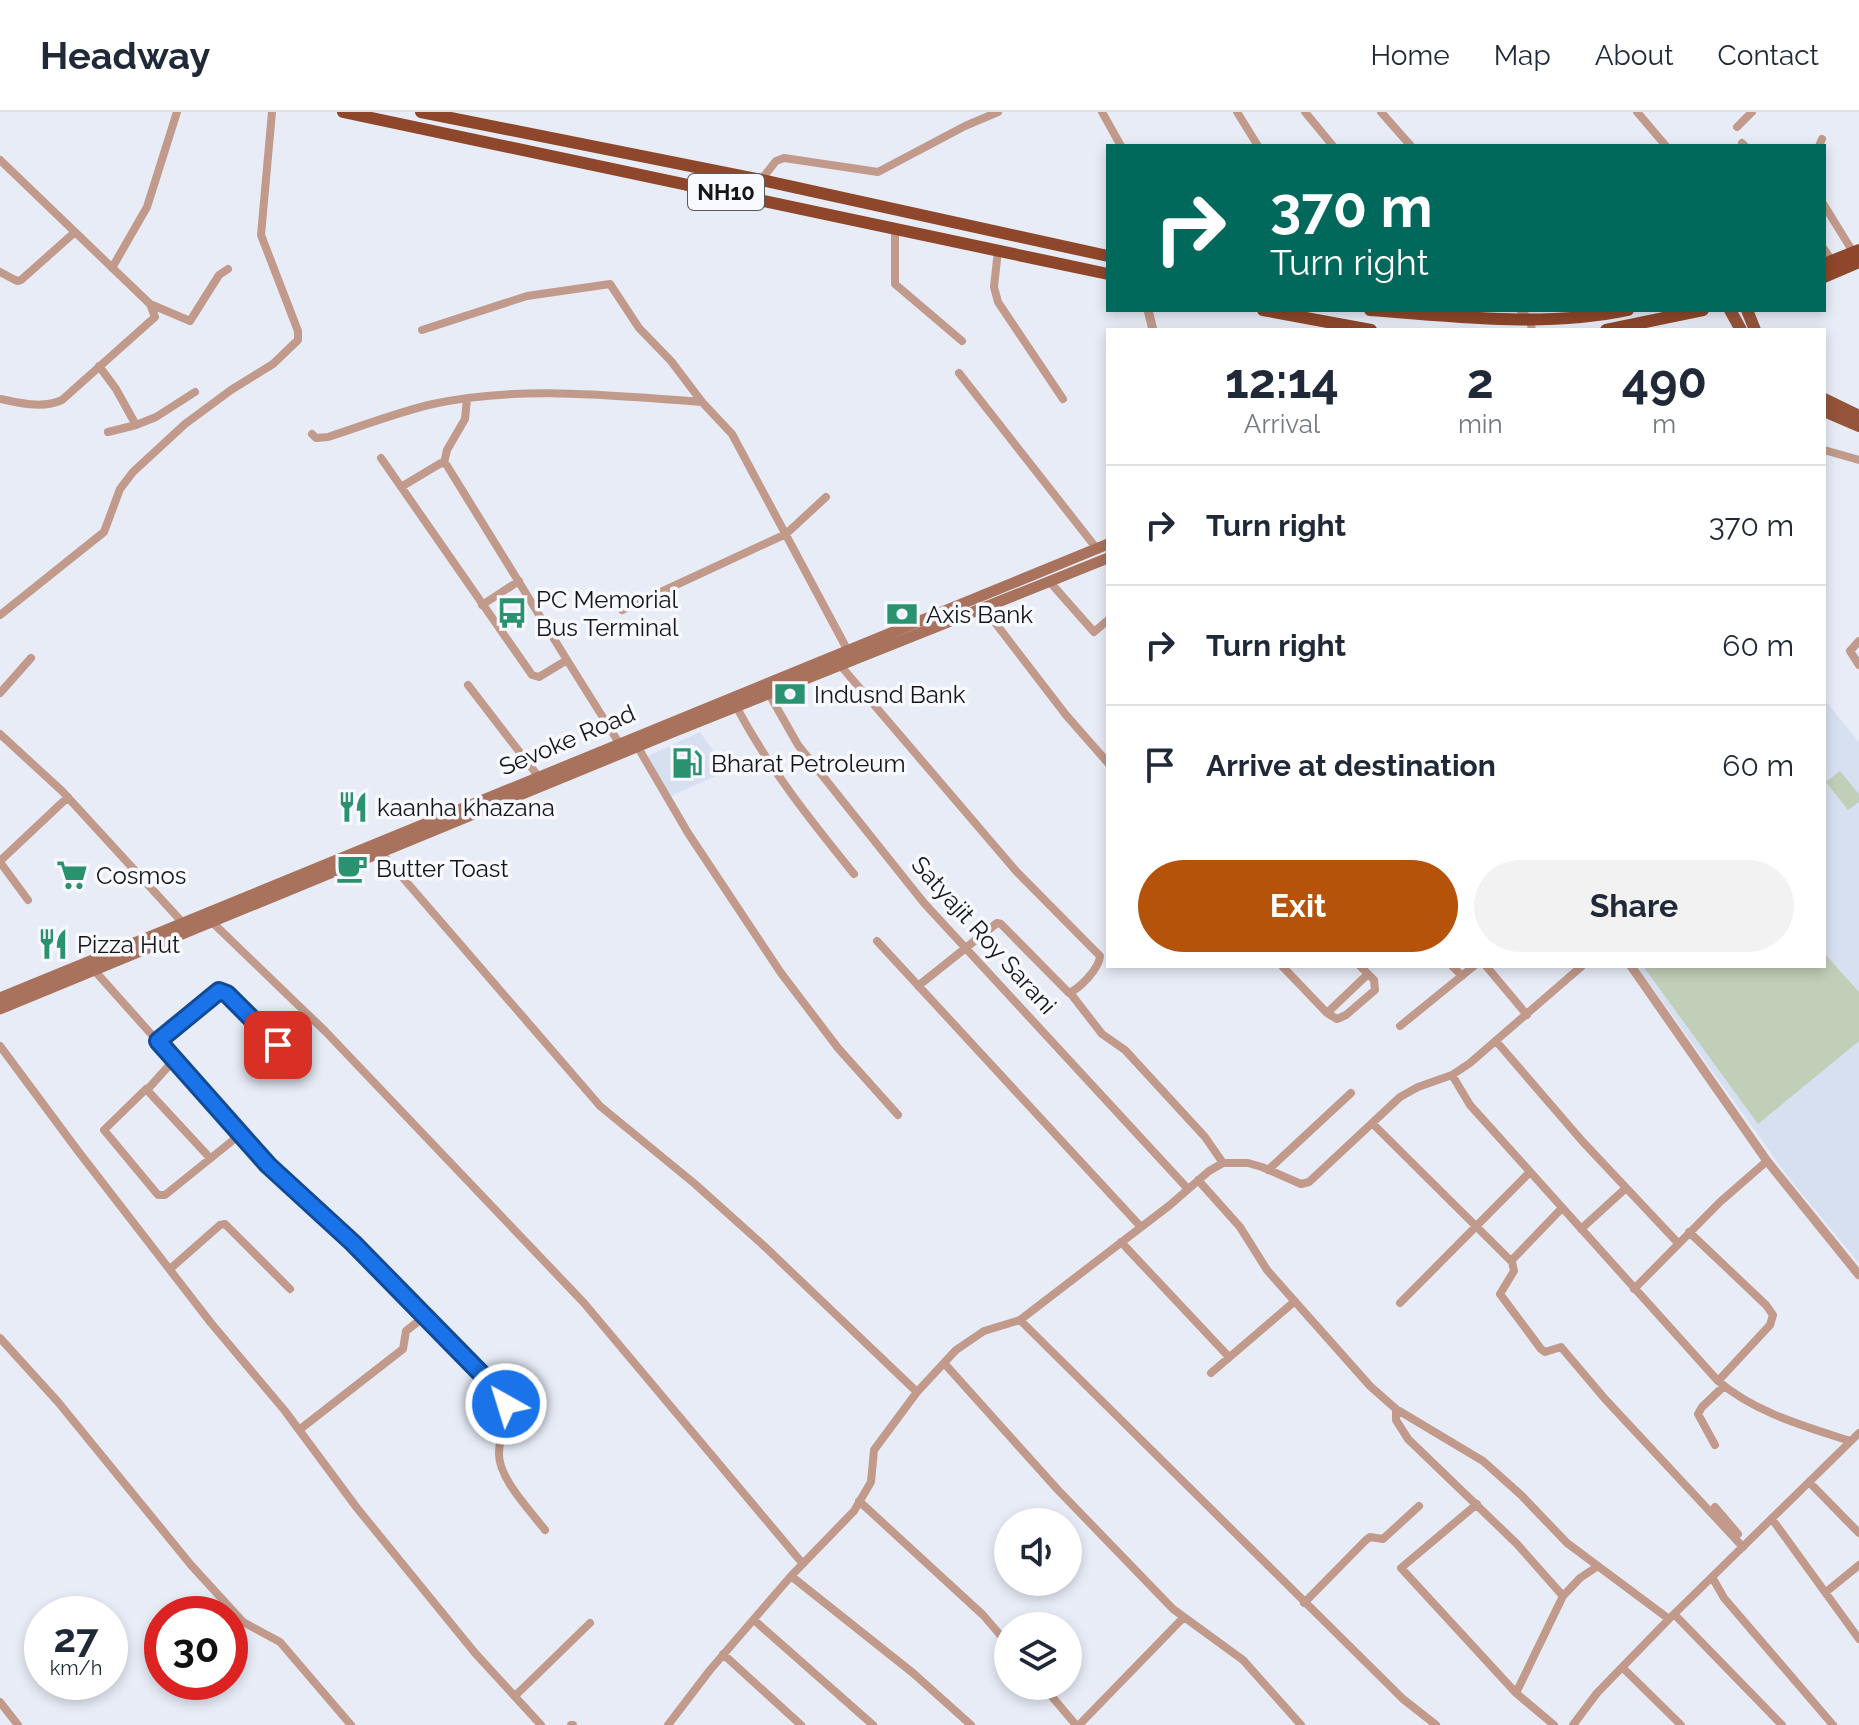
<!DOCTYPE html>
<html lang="en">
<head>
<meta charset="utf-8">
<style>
  :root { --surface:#fff; --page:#f2f2f3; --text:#1f2937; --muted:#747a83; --line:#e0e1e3; --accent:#b45309 }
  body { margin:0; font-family:Raleway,sans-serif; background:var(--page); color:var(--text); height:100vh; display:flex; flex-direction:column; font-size:30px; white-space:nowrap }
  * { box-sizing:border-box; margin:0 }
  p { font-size:26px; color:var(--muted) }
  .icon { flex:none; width:44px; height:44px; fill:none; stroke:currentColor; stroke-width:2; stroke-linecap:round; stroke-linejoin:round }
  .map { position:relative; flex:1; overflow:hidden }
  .details { position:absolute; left:1106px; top:216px; width:720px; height:640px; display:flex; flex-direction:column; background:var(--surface); border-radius:0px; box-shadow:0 4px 12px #0003 }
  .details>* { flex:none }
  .hud { position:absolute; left:1106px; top:32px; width:720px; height:168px; border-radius:0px; box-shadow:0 4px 12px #0003; background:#00695c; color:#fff; overflow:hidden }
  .controls { position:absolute; left:994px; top:1396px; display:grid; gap:16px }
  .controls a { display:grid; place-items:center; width:88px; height:88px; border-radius:50%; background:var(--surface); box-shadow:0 4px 12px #0003; font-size:40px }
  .speed { position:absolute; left:24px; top:1484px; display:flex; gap:16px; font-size:40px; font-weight:700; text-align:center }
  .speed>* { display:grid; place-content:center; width:104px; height:104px; border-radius:50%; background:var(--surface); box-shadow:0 4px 12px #0003; line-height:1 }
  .speed small { font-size:20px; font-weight:400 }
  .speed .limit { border:12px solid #d22; background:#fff; color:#111 }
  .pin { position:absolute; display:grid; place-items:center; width:68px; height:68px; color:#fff; margin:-34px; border-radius:16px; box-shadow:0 4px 12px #0006 }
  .me { position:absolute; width:88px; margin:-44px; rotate:321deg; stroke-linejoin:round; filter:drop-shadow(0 0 6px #0008) }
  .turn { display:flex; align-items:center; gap:28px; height:168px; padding:0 32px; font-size:36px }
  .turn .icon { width:104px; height:104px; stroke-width:2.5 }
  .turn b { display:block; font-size:56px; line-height:68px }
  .eta { display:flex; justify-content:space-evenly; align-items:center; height:136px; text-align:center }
  .eta b { font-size:48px; font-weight:700; line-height:56px }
  .action { display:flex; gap:16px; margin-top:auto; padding:16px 32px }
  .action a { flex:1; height:92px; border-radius:48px; background:var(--accent); color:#fff; font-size:32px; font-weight:700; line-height:92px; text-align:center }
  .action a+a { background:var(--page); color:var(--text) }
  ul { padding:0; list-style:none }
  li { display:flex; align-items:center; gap:24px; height:120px; padding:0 32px; border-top:2px solid var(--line) }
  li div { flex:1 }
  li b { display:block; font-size:30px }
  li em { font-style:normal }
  header { display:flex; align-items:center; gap:48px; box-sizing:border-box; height:112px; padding:0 40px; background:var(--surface); border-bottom:2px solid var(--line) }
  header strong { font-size:38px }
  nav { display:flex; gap:44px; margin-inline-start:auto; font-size:28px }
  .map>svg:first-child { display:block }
</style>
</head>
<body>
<header>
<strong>Headway</strong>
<nav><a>Home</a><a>Map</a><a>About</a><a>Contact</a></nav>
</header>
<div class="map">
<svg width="1859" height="1613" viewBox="0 0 1859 1613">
  <rect width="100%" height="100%" fill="#e7ecf7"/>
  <path fill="#d7e0f1" d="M 1824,587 L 1859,630 L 1859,1151 L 1788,1065 L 1637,854 L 1824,854 Z
    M 700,620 L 727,659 L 671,684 L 648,644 Z"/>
  <path fill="#c1ceb8" d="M 1840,659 L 1859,682 L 1859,690 L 1848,698 L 1826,670 Z
    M 1824,841 L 1859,880 L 1859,929 L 1758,1012 L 1643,854 L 1824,854 Z"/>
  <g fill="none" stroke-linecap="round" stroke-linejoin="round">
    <path stroke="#c19a8b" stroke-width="8" d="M 1102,0 L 1121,34
      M 1237,0 L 1258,34
      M 1305,0 L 1333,34
      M 1381,0 L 1411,34
      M 1637,0 L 1666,34
      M 1737,15 L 1752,0
      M 1742,31 L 1745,34
      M 1819,34 L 1822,27
      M 0,48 L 150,192 L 155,205 L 62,288 C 42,297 21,291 0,287
      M 761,68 L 776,49 L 784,46 L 878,60 L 965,14 L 998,0
      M 1824,93 L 1853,140
      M 895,116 L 895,172 L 962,229
      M 1824,137 L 1832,149
      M 998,138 L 994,175 L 998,190 L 1063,287
      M 112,156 L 147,95 L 177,0
      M 0,160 L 17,169 L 21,168 L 75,120
      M 150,192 L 190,209 L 219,163 L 228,157
      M 1520,198 L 1530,208 L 1532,218
      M 422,218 L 527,184 L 610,172 L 639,216 L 671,249 L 702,290 L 732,322 L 848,539
      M 99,254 L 116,277 L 136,313 L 108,320
      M 959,261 L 1097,437
      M 136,313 L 156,305 L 195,280
      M 312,322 L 316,326 L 328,325 C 362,314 398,300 433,292 C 521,273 613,284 702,290
      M 1824,338 L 1859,348
      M 381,346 L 532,563 L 539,565 L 567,548 L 619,631
      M 444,351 L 447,338 L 465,307 L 467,287
      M 401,375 L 441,351 L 446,352 L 567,548
      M 1049,469 L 1094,520 L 1108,508
      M 482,493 L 519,469
      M 983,495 L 1066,603 L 1108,651
      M 622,498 L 786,422 L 826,385
      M 0,503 L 104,420 L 120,377 L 133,360 L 185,312 L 231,278 L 273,252 L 298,228 L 298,219 L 261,123 L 272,0
      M 1859,529 L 1850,539 L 1859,553
      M 840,553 L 1016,759 L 1100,844 C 1099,857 1080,876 1069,881 L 1001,812 L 997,811 L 918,874
      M 468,573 L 538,664
      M 0,581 L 31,546
      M 769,582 L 798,633 L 924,791 L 1188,1077
      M 736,594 C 768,655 811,709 854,762
      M 0,622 L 62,679 L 183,811
      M 636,632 L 688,721 L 781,861 L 838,936 L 898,1003
      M 378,737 L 600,994 L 695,1072 L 763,1133 L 917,1280
      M 0,749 L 68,685
      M 0,750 L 28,788
      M 212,810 L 325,919 L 584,1191 L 803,1452
      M 877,829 L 1141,1115
      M 1282,854 L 1327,901 L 1337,907 L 1346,903 L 1375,878 L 1374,868 L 1360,854
      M 1452,854 L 1462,864
      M 1486,854 L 1527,903
      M 94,858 L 268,1053 L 353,1131 L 503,1284 C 510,1301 499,1323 499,1341 C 498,1366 530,1398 545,1418
      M 1071,882 L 1102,922 L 1125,938 L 1205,1025 L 1223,1051
      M 1327,901 L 1368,862
      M 1400,914 L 1474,854
      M 158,929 L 214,881 L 222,879 L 295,950
      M 1496,929 L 1583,1030 L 1678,1131
      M 0,934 L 78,1039 L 211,1211 L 285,1299 L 357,1396 L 475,1541 L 541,1613
      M 174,948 L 147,978 L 210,1046
      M 1452,963 L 1470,993 L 1718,1269 C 1756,1301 1804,1314 1850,1329
      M 146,977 L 104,1018 L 158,1083 L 165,1083 L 242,1021
      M 1372,1011 L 1512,1150 L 1514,1159 L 1500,1182 L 1541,1237 L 1545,1240 L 1561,1235 L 1605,1287 L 1743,1435
      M 1268,1058 L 1351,981
      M 1198,1068 L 1240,1115 L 1267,1158 L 1370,1274 L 1396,1297 L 1483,1349 L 1521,1383 L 1567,1431 L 1669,1507
      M 1581,1117 L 1626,1076
      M 1689,1120 L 1766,1193 L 1773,1203 L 1770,1213 L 1718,1269
      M 1121,1130 L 1229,1245
      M 1511,1149 L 1562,1096
      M 170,1157 L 220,1113 L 225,1112 L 290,1177
      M 1634,1177 L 1720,1090 L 1767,1049
      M 1400,1191 L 1530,1060
      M 1020,1208 L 1403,1587 L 1436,1613
      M 0,1226 L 58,1290 L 191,1453 L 243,1510 L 280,1530 L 351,1613
      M 944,1251 L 1058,1378 L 1173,1497 L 1243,1548 L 1301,1613
      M 1211,1261 L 1295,1189
      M 1396,1297 L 1396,1308 L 1408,1327 L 1517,1432 L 1563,1484
      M 299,1318 L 403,1237 L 406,1219 L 425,1204
      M 1715,1333 L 1698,1302 L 1702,1295 L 1724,1274
      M 1810,1371 L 1859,1421
      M 859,1389 L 983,1503 L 1008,1532
      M 1477,1392 L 1401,1456 L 1516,1581
      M 1715,1395 L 1738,1422
      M 1772,1407 L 1859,1527
      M 791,1464 L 913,1561 L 971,1613
      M 1712,1465 L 1724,1486 L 1833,1613
      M 1826,1480 L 1859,1453
      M 1304,1491 L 1366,1428 L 1370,1425 L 1383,1427 L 1419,1394
      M 1674,1502 L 1782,1613
      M 754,1508 L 873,1613
      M 723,1542 L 801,1613
      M 1623,1556 L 1681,1613
      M 1043,1574 L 1076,1613
      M 515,1584 L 590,1511
      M 0,1590 L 18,1613
      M 571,1613 L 573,1613
      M 668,1613 L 710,1558 L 791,1464 L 854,1399 L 871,1370 L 874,1338 L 917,1280 L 956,1238 L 984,1219 L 1020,1208 L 1170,1093 L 1209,1059 L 1223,1051 L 1248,1051 L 1262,1055 L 1301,1072 L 1309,1070 L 1400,985 L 1418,975 L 1452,963 L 1470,951 L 1582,854
      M 1079,1613 L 1184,1505
      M 1554,1613 L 1516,1581 L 1563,1484 L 1580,1466 L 1598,1454
      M 1573,1613 L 1597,1581 L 1669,1507 L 1859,1321"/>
    <path stroke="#c19a8b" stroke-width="9" d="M 1148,198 L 1153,218
      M 1631,854 L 1767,1049 L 1859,1163"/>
    <path stroke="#a9725d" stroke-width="11" d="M 0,886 L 1108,432
      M 0,897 L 673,620 L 1108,446"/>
    <path stroke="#96543a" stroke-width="12" d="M 1730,198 L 1741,218
      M 1747,198 L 1755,218
      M 1824,287 L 1859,304
      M 1824,299 L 1859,314"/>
    <path stroke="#8e472a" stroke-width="12" d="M 343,0 L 1108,162
      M 421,0 L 761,68 L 1108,144
      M 1824,152 L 1859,138
      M 1824,165 L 1859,150
      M 1263,198 L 1371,218
      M 1370,198 C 1455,204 1544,216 1628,198
      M 1606,218 L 1703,198"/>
  </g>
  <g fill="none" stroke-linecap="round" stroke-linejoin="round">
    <defs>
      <path id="route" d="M 278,933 L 227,882 L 219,879 L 158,929 L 268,1053 L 353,1131 L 503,1284 L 506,1292"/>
    </defs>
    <use href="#route" stroke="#114b97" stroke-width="20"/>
    <use href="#route" stroke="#1a73e8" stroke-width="14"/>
  </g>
  <defs>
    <symbol id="bus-bare" viewBox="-9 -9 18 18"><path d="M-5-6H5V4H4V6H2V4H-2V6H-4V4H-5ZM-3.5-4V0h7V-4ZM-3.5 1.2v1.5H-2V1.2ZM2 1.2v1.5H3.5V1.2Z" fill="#2a926f" stroke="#f7f9fe" stroke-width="2.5" paint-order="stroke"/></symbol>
    <symbol id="bank-bare" viewBox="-9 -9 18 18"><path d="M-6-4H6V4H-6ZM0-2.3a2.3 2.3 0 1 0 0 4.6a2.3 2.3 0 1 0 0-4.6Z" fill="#2a926f" stroke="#f7f9fe" stroke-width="2.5" paint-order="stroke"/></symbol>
    <symbol id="fuel-bare" viewBox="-9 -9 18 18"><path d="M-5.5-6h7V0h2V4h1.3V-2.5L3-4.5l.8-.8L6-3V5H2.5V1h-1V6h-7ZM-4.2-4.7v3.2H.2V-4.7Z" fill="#2a926f" stroke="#f7f9fe" stroke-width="2.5" paint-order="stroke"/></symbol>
    <symbol id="restaurant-bare" viewBox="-9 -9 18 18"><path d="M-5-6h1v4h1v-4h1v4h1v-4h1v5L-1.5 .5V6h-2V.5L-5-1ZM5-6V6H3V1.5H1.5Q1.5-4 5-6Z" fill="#2a926f" stroke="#f7f9fe" stroke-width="2.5" paint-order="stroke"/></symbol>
    <symbol id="cafe-bare" viewBox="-9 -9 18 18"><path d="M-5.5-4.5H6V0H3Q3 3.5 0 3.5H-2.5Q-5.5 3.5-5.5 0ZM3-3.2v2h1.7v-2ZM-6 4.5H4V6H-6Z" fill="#2a926f" stroke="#f7f9fe" stroke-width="2.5" paint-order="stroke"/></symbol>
    <symbol id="supermarket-bare" viewBox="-9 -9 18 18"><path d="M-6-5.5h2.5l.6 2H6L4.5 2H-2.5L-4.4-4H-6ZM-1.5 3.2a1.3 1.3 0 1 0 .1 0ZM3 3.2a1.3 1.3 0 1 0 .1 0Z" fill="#2a926f" stroke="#f7f9fe" stroke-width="2.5" paint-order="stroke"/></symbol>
  </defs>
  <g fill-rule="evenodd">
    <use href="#bus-bare" x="490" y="479" width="44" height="44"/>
    <use href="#bank-bare" x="880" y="480" width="44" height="44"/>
    <use href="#bank-bare" x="768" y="560" width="44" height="44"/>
    <use href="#fuel-bare" x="665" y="629" width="44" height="44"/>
    <use href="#restaurant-bare" x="331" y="673" width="44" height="44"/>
    <use href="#cafe-bare" x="330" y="734" width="44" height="44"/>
    <use href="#supermarket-bare" x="50" y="741" width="44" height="44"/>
    <use href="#restaurant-bare" x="31" y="810" width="44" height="44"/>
  </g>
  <g text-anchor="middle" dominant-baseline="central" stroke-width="7" stroke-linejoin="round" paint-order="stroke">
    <rect fill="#f7f9fe" stroke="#585a5e" stroke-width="2" x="688" y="62" width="76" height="36" rx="6"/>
    <g font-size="22" font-weight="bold" fill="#141619">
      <text x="726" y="80">NH10</text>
    </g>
    <g font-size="24" fill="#141619" stroke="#f7f9fe" text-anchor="start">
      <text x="536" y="487">PC Memorial<tspan x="536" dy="28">Bus Terminal</tspan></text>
      <text x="926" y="502">Axis Bank</text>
      <text x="814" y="582">Indusnd Bank</text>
      <text x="711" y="651">Bharat Petroleum</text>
      <text x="377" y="695">kaanha khazana</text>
      <text x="376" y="756">Butter Toast</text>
      <text x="96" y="763">Cosmos</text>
      <text x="77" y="832">Pizza Hut</text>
    </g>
    <g font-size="24" fill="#141619" stroke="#f7f9fe">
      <text transform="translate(567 628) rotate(-23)">Sevoke Road</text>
      <text transform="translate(984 823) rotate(48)">Satyajit Roy Sarani</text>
    </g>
  </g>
</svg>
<div class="controls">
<a><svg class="icon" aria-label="sound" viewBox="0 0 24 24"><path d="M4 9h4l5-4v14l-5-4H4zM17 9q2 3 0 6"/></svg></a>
<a><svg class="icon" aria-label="layers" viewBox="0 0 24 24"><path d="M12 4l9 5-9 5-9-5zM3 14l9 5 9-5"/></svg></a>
</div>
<div class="speed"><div>27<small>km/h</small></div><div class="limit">30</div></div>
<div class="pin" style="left:278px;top:933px;background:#d93025"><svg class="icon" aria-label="arrive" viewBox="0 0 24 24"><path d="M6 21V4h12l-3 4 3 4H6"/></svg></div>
<svg class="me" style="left:506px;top:1292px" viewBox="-20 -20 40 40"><circle r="17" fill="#1a73e8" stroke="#fff" stroke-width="3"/><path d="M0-11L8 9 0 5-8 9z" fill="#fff"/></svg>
<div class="hud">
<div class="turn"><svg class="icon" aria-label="right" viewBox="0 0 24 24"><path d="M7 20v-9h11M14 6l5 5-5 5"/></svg><div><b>370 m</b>Turn right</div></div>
</div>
<section class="details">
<div class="eta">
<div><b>12:14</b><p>Arrival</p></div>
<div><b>2</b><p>min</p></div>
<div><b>490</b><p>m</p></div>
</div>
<ul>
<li><svg class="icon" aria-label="right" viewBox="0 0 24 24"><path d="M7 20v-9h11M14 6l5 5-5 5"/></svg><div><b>Turn right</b></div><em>370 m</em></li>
<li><svg class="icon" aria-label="right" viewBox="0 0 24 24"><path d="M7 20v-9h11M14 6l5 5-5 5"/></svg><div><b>Turn right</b></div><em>60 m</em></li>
<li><svg class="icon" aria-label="arrive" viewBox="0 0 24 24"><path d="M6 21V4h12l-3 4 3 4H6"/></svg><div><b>Arrive at destination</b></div><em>60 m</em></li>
</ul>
<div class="action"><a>Exit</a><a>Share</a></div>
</section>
</div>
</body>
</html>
